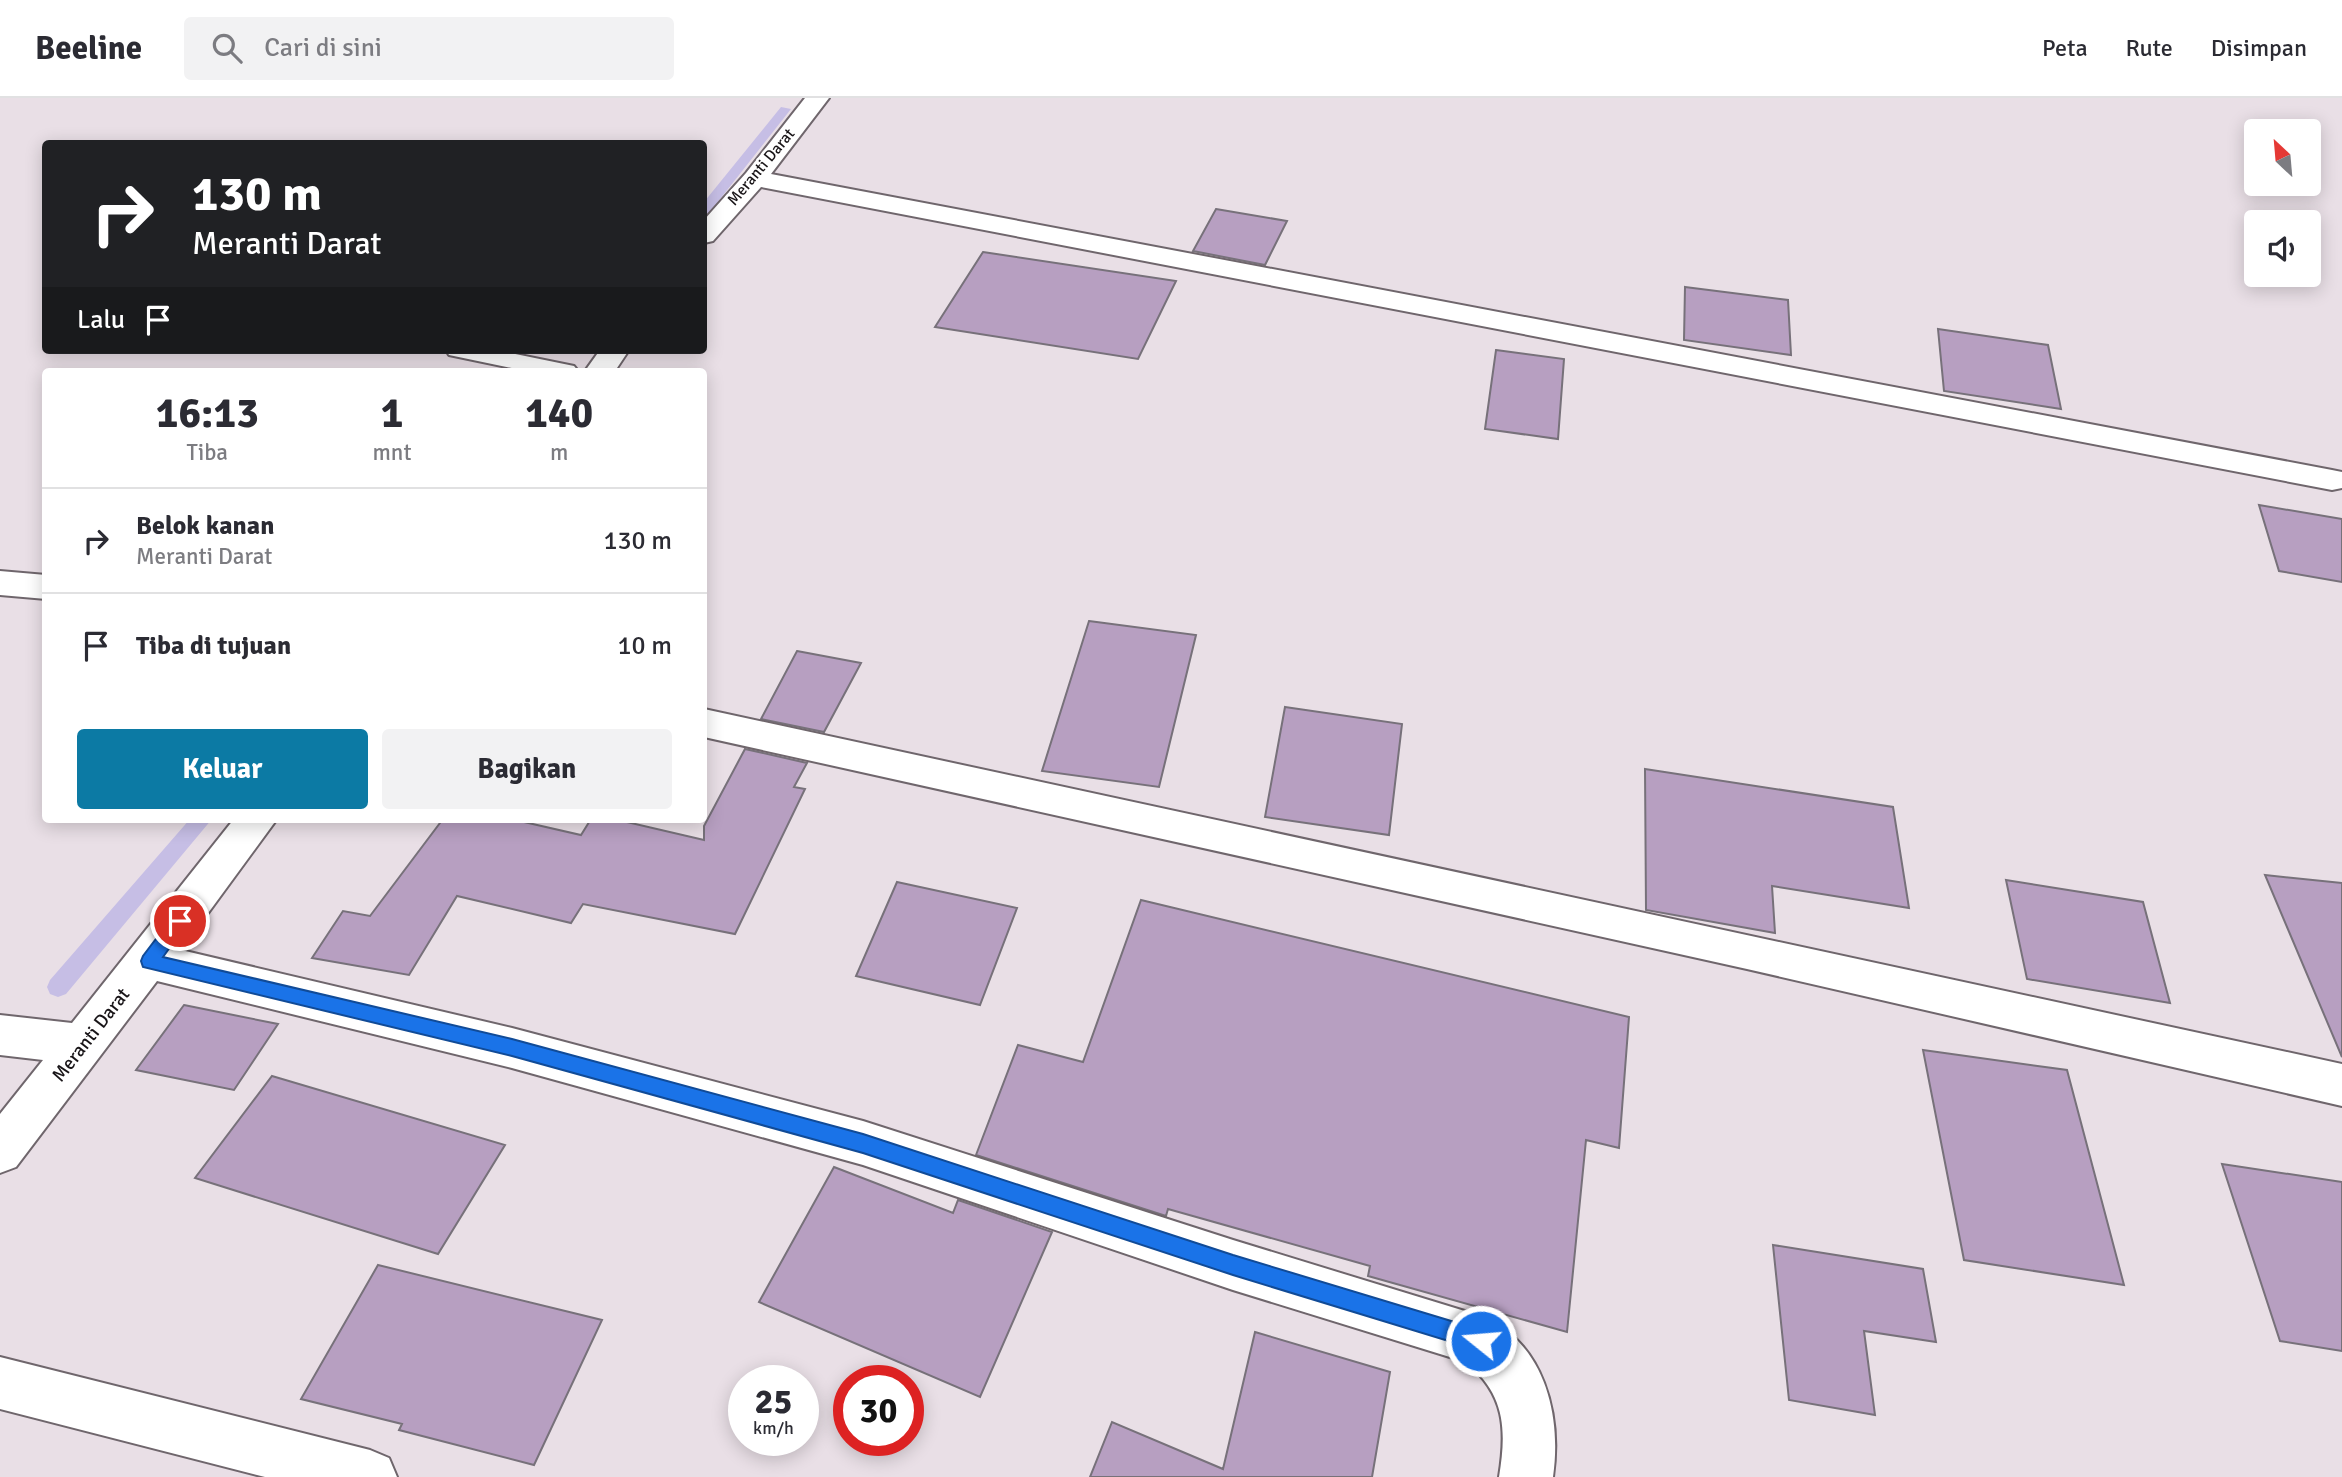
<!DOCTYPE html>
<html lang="id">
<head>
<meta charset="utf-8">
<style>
  :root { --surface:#fff; --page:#f2f2f3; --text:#2b2b33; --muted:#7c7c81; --line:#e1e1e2; --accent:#0c7aa4 }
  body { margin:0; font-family:Signika,sans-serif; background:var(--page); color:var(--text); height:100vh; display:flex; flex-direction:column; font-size:26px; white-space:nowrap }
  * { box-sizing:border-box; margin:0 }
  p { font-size:23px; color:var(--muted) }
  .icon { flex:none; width:38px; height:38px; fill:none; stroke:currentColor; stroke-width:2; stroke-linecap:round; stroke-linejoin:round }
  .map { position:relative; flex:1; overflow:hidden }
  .drawer { position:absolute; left:42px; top:270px; width:665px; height:455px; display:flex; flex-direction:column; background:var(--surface); border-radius:7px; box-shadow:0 4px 18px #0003 }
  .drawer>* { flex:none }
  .hud { position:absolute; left:42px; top:42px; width:665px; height:214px; border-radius:7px; box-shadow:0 4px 18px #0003; background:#202124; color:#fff; overflow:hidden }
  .needle { width:46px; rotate:334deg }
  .controls { position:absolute; left:2244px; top:21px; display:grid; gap:14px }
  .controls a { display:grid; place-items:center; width:77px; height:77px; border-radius:7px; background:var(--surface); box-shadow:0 4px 18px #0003; font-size:35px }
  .speed { position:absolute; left:728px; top:1267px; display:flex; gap:14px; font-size:35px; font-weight:700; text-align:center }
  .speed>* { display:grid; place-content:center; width:91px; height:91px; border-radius:50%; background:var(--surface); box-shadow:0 4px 18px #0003; line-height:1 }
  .speed small { font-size:18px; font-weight:400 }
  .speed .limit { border:10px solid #d22; background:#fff; color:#111 }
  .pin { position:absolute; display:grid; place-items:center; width:60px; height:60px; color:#fff; margin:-30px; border:4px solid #fff; border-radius:50%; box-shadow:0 2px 7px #0007 }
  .me { position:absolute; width:77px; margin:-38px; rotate:287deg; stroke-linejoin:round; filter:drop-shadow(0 0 5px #0008) }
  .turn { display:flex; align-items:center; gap:24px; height:147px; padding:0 35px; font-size:32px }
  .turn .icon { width:91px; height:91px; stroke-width:2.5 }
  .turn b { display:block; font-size:49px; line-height:60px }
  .then { display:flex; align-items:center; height:66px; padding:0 35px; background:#0003; gap:14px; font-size:26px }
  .eta { display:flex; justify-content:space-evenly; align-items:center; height:119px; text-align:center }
  .eta b { font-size:42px; font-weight:800; line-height:49px }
  .cta { display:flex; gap:14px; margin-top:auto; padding:14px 35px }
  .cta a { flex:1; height:80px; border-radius:7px; background:var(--accent); color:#fff; font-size:28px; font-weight:800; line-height:80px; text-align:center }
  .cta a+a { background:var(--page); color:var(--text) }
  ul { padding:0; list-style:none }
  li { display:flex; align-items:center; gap:21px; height:105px; padding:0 35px; border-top:2px solid var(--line) }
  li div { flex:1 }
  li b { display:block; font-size:26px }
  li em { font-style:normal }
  header { display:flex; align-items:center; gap:42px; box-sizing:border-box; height:98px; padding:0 35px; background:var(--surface); border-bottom:2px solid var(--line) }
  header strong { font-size:33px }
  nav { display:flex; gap:38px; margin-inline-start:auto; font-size:24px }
  .search { width:490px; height:63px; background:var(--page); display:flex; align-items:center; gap:18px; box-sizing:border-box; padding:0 24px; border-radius:7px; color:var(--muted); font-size:26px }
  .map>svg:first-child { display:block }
</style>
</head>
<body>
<header>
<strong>Beeline</strong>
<div class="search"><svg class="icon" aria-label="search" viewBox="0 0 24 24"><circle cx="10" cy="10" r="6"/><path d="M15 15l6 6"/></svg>Cari di sini</div>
<nav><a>Peta</a><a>Rute</a><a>Disimpan</a></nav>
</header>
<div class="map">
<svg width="2342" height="1379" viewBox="0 0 2342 1379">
  <rect width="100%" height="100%" fill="#e9dfe6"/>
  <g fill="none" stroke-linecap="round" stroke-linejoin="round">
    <path fill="#c6bee5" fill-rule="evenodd" d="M 781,9 L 791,11 L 709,115 L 704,116 L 704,104 Z
      M 190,721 L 212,721 L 66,896 L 58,899 L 50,896 L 47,889 L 50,882 Z"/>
  </g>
  <path fill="#b79fc1" stroke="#77717a" stroke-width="2" d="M 1216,111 L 1287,123 L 1265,167 L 1193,153 Z
    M 983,154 L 1176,183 L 1138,261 L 935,229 Z
    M 1685,189 L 1788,202 L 1791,257 L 1684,242 Z
    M 1938,231 L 2048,247 L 2061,311 L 1944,293 Z
    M 1496,252 L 1564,261 L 1558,341 L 1485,331 Z
    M 2259,407 L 2342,421 L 2342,484 L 2279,473 Z
    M 1089,523 L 1196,537 L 1159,689 L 1042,673 Z
    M 797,553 L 861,565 L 824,634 L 761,621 Z
    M 1285,609 L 1402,626 L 1389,737 L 1265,719 Z
    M 745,651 L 807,665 L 794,689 L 805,691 L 735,836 L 583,806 L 571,825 L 457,798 L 409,877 L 312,860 L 343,813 L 370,818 L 443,721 L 511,721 L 581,737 L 591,721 L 614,721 L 704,742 L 704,728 Z
    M 1645,671 L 1893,709 L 1909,810 L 1772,788 L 1775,835 L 1646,812 Z
    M 2265,777 L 2342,785 L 2342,959 Z
    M 2006,782 L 2143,804 L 2170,905 L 2027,881 Z
    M 897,784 L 1017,810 L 980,907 L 856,878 Z
    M 1141,802 L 1629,919 L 1619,1050 L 1586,1042 L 1567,1234 L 1368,1178 L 1370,1168 L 1168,1111 L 1166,1118 L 976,1057 L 1018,947 L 1083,964 Z
    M 184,907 L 278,926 L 234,992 L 136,972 Z
    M 1923,952 L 2067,972 L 2124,1187 L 1964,1162 Z
    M 272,978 L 505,1047 L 438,1156 L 195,1080 Z
    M 2222,1066 L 2342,1084 L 2342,1253 L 2280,1243 Z
    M 834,1069 L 953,1115 L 958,1102 L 1052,1134 L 980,1299 L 759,1204 Z
    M 1773,1147 L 1923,1171 L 1936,1244 L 1864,1233 L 1875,1317 L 1789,1302 Z
    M 378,1167 L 602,1222 L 534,1367 L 399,1332 L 402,1326 L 301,1301 Z
    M 1255,1234 L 1390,1274 L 1372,1379 L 1090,1379 L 1112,1324 L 1223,1371 Z"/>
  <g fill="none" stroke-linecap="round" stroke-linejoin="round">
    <defs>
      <path id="lane" d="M 446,252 L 496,252 L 574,268 L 578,273 L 526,273 L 449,257 Z"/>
      <path id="street" d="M 805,0 L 829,0 L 771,76 L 2332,372 L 2342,374 L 2342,390 L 2332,392 L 761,89 L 713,143 L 704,145 L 704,122 L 746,75 Z
        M 600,252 L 629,252 L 615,273 L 585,273 Z
        M 0,473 L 46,477 L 46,501 L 0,497 Z
        M 704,611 L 2342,966 L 2342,1008 L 1747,871 L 704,639 Z
        M 234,721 L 277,721 L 181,852 L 512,930 L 863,1023 L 1233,1142 L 1481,1218 C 1544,1244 1562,1316 1553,1379 L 1499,1379 C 1507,1331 1505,1296 1466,1264 L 1233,1192 L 863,1067 L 512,970 L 157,883 L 16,1069 L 0,1075 L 0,1016 L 43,962 L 0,957 L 0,917 L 72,925 Z
        M 0,1259 L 370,1352 L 389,1360 L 397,1379 L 265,1379 L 0,1311 Z"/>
    </defs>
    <use href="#lane" stroke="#6f666c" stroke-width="4"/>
    <use href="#street" stroke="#6f666c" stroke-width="4"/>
    <use href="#lane" fill="#fff" fill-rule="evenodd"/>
    <use href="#street" fill="#fff" fill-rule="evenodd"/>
  </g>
  <path fill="#1a73e8" stroke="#114b97" stroke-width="2" d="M 180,815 L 189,823 L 163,859 L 512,941 L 863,1036 L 1233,1157 L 1481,1232 L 1488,1235 L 1491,1243 L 1488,1250 L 1481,1253 L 1233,1177 L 863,1055 L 512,958 L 143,869 L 141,863 L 143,858 L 174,817 Z"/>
  <g text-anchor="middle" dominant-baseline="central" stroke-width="5" stroke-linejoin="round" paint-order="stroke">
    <g font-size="16" fill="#181417" stroke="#fff">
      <text transform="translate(761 69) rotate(-50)">Meranti Darat</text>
    </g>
    <g font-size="19" fill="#181417" stroke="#fff">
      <text transform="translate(91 937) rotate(-52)">Meranti Darat</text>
    </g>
  </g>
</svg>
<div class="controls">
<a><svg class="needle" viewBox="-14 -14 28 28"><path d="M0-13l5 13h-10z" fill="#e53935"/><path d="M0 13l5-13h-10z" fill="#7c7c81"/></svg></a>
<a><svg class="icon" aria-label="sound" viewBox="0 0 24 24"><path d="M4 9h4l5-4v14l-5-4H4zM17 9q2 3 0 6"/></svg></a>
</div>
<div class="speed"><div>25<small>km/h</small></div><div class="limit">30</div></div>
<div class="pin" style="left:180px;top:823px;background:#d93025"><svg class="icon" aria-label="arrive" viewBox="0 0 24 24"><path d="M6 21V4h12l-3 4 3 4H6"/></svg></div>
<svg class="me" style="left:1481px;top:1243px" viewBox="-20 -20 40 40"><circle r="17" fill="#1a73e8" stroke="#fff" stroke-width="3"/><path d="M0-11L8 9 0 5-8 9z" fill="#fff"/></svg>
<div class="hud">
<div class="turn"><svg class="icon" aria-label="right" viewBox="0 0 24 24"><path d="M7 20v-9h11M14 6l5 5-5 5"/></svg><div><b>130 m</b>Meranti Darat</div></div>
<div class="then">Lalu<svg class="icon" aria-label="arrive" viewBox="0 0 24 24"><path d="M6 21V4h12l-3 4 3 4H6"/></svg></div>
</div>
<section class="drawer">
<div class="eta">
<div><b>16:13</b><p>Tiba</p></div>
<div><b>1</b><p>mnt</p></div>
<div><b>140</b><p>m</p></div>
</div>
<ul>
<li><svg class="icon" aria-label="right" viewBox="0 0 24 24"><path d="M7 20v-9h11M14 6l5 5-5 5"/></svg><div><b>Belok kanan</b><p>Meranti Darat</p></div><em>130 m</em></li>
<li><svg class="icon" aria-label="arrive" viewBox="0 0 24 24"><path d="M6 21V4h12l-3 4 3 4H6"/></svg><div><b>Tiba di tujuan</b></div><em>10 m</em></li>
</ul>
<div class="cta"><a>Keluar</a><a>Bagikan</a></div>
</section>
</div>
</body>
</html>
